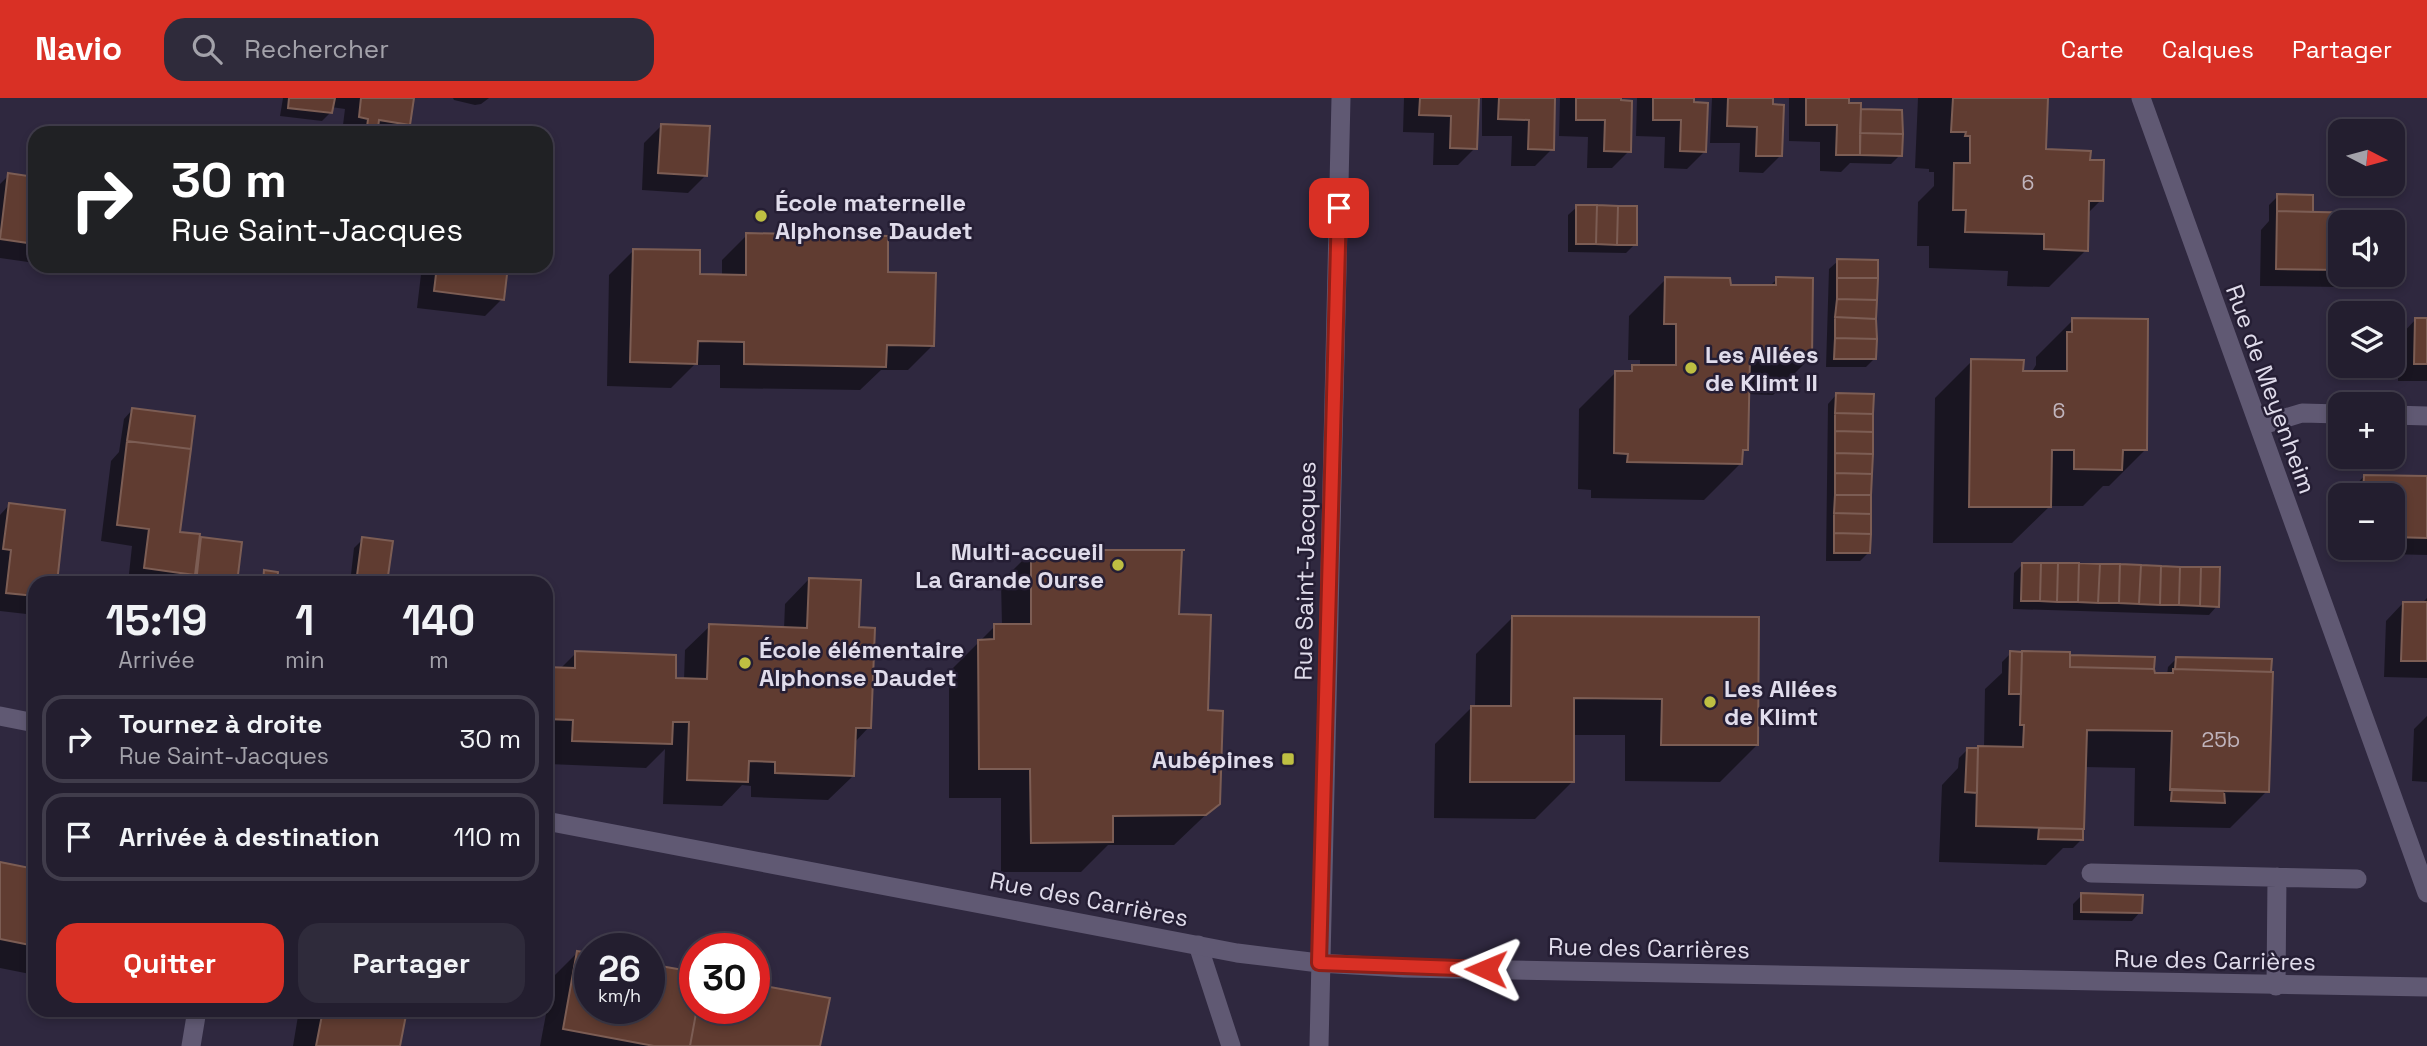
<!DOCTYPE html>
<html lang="fr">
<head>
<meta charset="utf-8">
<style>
  :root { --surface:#231e2f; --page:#2f2b3b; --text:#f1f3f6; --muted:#a3a2aa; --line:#403c4b; --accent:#d93025 }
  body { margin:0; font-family:"Space Grotesk",sans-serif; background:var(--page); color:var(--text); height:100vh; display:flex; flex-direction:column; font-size:26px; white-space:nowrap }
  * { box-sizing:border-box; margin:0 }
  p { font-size:23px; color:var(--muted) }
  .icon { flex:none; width:38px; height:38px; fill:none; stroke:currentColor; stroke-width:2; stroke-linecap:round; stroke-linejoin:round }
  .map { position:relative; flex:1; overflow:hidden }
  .sheet { position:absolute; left:28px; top:478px; width:525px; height:441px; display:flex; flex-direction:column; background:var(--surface); border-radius:21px; box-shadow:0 4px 10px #0003,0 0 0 2px var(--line) }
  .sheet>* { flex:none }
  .guide { position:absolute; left:28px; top:28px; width:525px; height:147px; border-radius:21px; box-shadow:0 4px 10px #0003,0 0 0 2px var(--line); background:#202124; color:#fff; overflow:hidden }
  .needle { width:46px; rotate:96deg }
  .buttons { position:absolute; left:2328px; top:21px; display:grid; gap:14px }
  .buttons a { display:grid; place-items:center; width:77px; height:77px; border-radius:14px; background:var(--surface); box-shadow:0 4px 10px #0003,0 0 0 2px var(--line); font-size:35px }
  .speed { position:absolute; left:574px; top:835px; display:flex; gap:14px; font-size:35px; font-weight:700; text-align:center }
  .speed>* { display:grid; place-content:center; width:91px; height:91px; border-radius:50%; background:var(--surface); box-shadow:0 4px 10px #0003,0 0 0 2px var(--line); line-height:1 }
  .speed small { font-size:18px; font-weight:400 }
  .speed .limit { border:10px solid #d22; background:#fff; color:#111 }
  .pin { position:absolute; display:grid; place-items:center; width:60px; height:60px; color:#fff; margin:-30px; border-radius:14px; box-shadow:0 4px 10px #0006 }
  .me { position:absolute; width:77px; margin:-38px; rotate:271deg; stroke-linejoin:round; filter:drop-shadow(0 0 5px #0008) }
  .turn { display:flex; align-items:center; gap:24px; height:147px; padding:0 28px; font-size:32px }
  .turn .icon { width:91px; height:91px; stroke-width:2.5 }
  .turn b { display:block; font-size:49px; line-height:60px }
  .eta { display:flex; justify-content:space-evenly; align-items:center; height:119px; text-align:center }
  .eta b { font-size:42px; font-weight:800; line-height:49px }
  .cta { display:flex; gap:14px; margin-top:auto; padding:14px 28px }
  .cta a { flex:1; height:80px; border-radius:21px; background:var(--accent); color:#fff; font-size:28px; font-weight:800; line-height:80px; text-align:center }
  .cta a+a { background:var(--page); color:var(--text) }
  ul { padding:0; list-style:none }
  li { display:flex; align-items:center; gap:21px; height:88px; margin:0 14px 10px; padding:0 14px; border:4px solid var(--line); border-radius:21px }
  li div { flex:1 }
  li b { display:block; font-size:26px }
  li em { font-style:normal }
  header { display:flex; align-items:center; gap:42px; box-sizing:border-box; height:98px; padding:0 35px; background:var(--accent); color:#fff }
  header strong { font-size:33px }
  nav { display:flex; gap:38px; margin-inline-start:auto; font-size:24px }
  .search { width:490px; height:63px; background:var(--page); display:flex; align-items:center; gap:18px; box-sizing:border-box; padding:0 24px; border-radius:21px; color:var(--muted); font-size:26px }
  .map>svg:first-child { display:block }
</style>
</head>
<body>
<header>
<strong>Navio</strong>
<div class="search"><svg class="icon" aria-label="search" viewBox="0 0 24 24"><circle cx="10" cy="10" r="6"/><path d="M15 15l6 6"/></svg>Rechercher</div>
<nav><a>Carte</a><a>Calques</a><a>Partager</a></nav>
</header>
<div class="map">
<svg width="2427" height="948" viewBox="0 0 2427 948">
  <rect width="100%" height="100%" fill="#2f283f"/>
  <path fill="#0007" d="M 283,0 L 412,0 L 409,26 L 399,35 L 342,35 L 345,11 L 331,9 L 330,15 L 322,23 L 280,18 Z
    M 453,0 L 489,0 L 481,6 L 475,7 L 454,2 Z
    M 1404,0 L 1464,0 L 1475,50 L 1458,67 L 1433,67 L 1434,35 L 1403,34 Z
    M 1482,0 L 1543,0 L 1552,51 L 1535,68 L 1511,68 L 1512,38 L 1482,38 Z
    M 1560,0 L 1619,0 L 1629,53 L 1612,70 L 1587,70 L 1588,39 L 1559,38 Z
    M 1637,0 L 1692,0 L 1705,53 L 1687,71 L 1664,70 L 1665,39 L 1636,38 Z
    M 1712,0 L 1771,0 L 1780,58 L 1763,75 L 1739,74 L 1740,45 L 1710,45 Z
    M 1789,0 L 1847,0 L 1847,7 L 1859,16 L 1862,13 L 1900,57 L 1891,66 L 1850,65 L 1841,74 L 1820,73 L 1820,44 L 1789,43 Z
    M 1918,0 L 2046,0 L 2044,53 L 2089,63 L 2101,102 L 2087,116 L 2086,152 L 2049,189 L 2007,188 L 2008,173 L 1929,170 L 1929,148 L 1917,148 L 1918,104 L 1934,88 L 1934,74 L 1929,74 L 1929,71 L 1915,70 Z
    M 661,28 L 706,77 L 688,95 L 642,92 L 644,45 Z
    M 9,77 L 35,80 L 35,165 L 0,160 L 0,86 Z
    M 2278,98 L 2311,115 L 2358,116 L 2358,124 L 2340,124 L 2340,177 L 2352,177 L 2340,189 L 2260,188 L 2261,132 L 2269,123 L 2269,107 Z
    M 1577,109 L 1635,146 L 1626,155 L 1568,154 L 1568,117 Z
    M 747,137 L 886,176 L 932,248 L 908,272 L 881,272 L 860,292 L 720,290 L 720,267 L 694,267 L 671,290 L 607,288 L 609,177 L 633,153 L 698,178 L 722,178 L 722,162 Z
    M 1838,163 L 1874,261 L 1866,269 L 1826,269 L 1829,171 Z
    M 362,168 L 386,168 L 382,172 Z
    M 422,168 L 506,168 L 502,201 L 485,218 L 417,210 Z
    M 1666,181 L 1729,188 L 1769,189 L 1777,181 L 1810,260 L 1773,297 L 1747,296 L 1746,351 L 1741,356 L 1741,365 L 1704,402 L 1591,400 L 1591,392 L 1578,391 L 1579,311 L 1616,274 L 1627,275 L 1633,269 L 1640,269 L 1640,262 L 1628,262 L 1629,218 Z
    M 2416,221 L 2427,222 L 2427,283 L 2398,283 L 2399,239 Z
    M 2073,222 L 2146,351 L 2109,388 L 2103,388 L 2083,408 L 2050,408 L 2012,445 L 1933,445 L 1935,300 L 1972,263 L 2031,275 L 2036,267 L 2036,259 Z
    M 1836,297 L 1869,454 L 1860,463 L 1826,463 L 1828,306 Z
    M 132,312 L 178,435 L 198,440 L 240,445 L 236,485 L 128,485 L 132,448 L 101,443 L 111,363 L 119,354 L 124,321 Z
    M 2364,378 L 2427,380 L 2427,457 L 2346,455 L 2346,450 L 2392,450 L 2392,397 L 2347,397 Z
    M 10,406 L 35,485 L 35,517 L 0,513 L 0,417 Z
    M 363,441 L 385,485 L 350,485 L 354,450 Z
    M 1031,454 L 1178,517 L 1206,614 L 1218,705 L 1174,747 L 1108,747 L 1081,774 L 1001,774 L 1001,700 L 949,700 L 949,574 L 995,528 L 1002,528 L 1001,484 Z
    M 2023,466 L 2217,508 L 2209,517 L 2013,511 L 2014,475 Z
    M 265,474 L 275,485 L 256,485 Z
    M 809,481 L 857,531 L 869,629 L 854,645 L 853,678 L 828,702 L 751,699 L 751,688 L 742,687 L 722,708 L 663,706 L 665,651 L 646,670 L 548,666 L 546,570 L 560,571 L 576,555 L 674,582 L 684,582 L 685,552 L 710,528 L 784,531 L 785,506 Z
    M 2427,500 L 2427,580 L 2384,579 L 2386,523 L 2403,505 L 2421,506 Z
    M 1513,519 L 1757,647 L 1720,684 L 1625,683 L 1625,637 L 1572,637 L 1572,684 L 1535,721 L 1434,720 L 1435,646 L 1472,609 L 1475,609 L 1476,556 Z
    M 2011,555 L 2068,558 L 2153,576 L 2167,577 L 2168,569 L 2176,561 L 2270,563 L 2267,693 L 2230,730 L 2134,728 L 2135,670 L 2084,669 L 2081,742 L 2073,750 L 2063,750 L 2046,767 L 1939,764 L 1942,687 L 1958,670 L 1959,660 L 1967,652 L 1984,650 L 1985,591 L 2002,575 L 2002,564 Z
    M 2427,618 L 2427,684 L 2412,683 L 2414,631 Z
    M 0,766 L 35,773 L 35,877 L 0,870 Z
    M 2082,797 L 2140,814 L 2132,823 L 2073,822 L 2073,806 Z
    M 577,855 L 590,910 L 695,910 L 819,948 L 540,948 L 553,879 Z
    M 299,912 L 405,912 L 398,948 L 293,948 Z"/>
  <path fill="#603c31" stroke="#7c5d54" stroke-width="2" d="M 289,0 L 335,0 L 332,15 L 288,10 Z
    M 361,0 L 414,0 L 410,27 L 379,22 L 378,30 L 367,29 L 368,21 L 359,19 Z
    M 1420,0 L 1479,0 L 1477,51 L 1450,50 L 1451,18 L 1419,17 Z
    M 1499,0 L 1555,0 L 1554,52 L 1528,51 L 1529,22 L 1498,21 Z
    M 1576,0 L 1621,0 L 1621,2 L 1632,3 L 1631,54 L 1604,53 L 1605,22 L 1576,22 Z
    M 1653,0 L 1694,0 L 1694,4 L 1708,5 L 1706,54 L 1680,53 L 1681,22 L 1653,22 Z
    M 1728,0 L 1773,0 L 1773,6 L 1784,7 L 1782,58 L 1756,58 L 1757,29 L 1727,28 Z
    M 1806,0 L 1849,0 L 1849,5 L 1861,5 L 1860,57 L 1836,57 L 1837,27 L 1806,27 Z
    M 1953,0 L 2048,0 L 2046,51 L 2091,53 L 2090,62 L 2104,62 L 2103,103 L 2089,103 L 2088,153 L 2044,151 L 2044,136 L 1965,134 L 1966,112 L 1953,112 L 1954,65 L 1970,65 L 1970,38 L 1965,38 L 1966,34 L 1951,34 Z
    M 1861,11 L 1902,12 L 1903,36 L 1860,35 Z
    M 661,26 L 710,28 L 707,78 L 658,75 Z
    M 1860,35 L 1903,36 L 1902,58 L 1860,57 Z
    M 8,75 L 35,79 L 35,146 L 0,141 Z
    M 2277,96 L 2313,97 L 2313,114 L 2277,113 Z
    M 1576,107 L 1597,107 L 1596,146 L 1576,146 Z
    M 1597,107 L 1618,108 L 1617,147 L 1596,146 Z
    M 1618,108 L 1637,108 L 1637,147 L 1617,147 Z
    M 2277,113 L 2360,115 L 2360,124 L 2340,124 L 2340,172 L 2276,171 Z
    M 746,135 L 888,138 L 888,174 L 936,175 L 934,248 L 887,247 L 886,269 L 744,266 L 744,244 L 698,243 L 697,266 L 630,264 L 633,151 L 700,152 L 700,176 L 746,177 Z
    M 1837,161 L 1878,162 L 1878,180 L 1837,180 Z
    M 437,168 L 508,168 L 504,202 L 434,193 Z
    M 1665,179 L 1730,180 L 1731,187 L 1776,187 L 1776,179 L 1813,180 L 1812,261 L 1750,260 L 1748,352 L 1743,352 L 1742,366 L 1627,364 L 1628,356 L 1614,355 L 1615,273 L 1632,273 L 1632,267 L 1676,267 L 1676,226 L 1664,226 Z
    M 1837,180 L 1878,180 L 1877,202 L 1837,201 Z
    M 1837,201 L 1877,202 L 1876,221 L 1835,219 Z
    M 1835,219 L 1876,221 L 1877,241 L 1835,240 Z
    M 2072,220 L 2148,221 L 2147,352 L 2123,352 L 2122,372 L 2074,371 L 2074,352 L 2052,352 L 2051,409 L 1969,409 L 1971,261 L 2024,262 L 2023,273 L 2067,273 L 2067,234 L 2072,234 Z
    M 2415,220 L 2427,220 L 2427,266 L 2414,266 Z
    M 1835,240 L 1877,241 L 1876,261 L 1834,261 Z
    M 1836,295 L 1874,296 L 1873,316 L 1835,315 Z
    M 132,310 L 195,318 L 191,351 L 127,343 Z
    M 1835,315 L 1873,316 L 1873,334 L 1835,333 Z
    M 1835,333 L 1873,334 L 1873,356 L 1835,355 Z
    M 127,343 L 191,351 L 180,434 L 200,436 L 195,477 L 144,470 L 149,431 L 117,427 Z
    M 1835,355 L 1873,356 L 1872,376 L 1835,375 Z
    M 1835,375 L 1872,376 L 1871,397 L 1835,397 Z
    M 2364,377 L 2427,378 L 2427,440 L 2392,439 L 2392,397 L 2363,397 Z
    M 1835,397 L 1871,397 L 1871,416 L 1834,415 Z
    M 9,405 L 65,412 L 57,485 L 35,485 L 35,498 L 6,495 L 11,452 L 3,451 Z
    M 1834,415 L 1871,416 L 1871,436 L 1834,435 Z
    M 1834,435 L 1871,436 L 1870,455 L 1834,455 Z
    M 201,439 L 242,444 L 237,485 L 196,485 Z
    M 362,439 L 393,443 L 387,485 L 356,485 Z
    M 1031,452 L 1185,452 L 1182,452 L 1179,516 L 1211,517 L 1208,612 L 1223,613 L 1220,706 L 1206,717 L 1113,718 L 1113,744 L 1031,745 L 1030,671 L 979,671 L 978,542 L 994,541 L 994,526 L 1031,526 Z
    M 2022,465 L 2041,465 L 2040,503 L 2021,503 Z
    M 2041,465 L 2058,465 L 2057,504 L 2040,503 Z
    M 2058,465 L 2079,465 L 2078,504 L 2057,504 Z
    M 2079,465 L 2100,466 L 2098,505 L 2078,504 Z
    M 2100,466 L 2120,466 L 2119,505 L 2098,505 Z
    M 2120,466 L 2141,467 L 2139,506 L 2119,505 Z
    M 2141,467 L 2161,468 L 2160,507 L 2139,506 Z
    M 2161,468 L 2180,469 L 2179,507 L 2160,507 Z
    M 2180,469 L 2201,469 L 2200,508 L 2179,507 Z
    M 2201,469 L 2220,469 L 2219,509 L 2200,508 Z
    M 264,472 L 278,474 L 277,485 L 263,485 Z
    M 809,480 L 861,482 L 859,529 L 875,530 L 871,630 L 856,630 L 854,678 L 775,675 L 775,664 L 749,663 L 748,684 L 687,682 L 689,624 L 673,624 L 672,646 L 572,643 L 573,622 L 546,621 L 546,569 L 575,570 L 575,553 L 676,557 L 676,580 L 707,581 L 709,526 L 807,530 Z
    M 2403,504 L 2427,504 L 2427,563 L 2401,563 Z
    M 1512,518 L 1759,519 L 1758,647 L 1661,647 L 1662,601 L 1574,600 L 1574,684 L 1470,684 L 1471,608 L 1511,608 Z
    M 2010,553 L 2022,554 L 2021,596 L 2009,596 Z
    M 2022,553 L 2070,554 L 2070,569 L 2154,571 L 2155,575 L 2173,575 L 2173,571 L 2273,574 L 2269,694 L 2170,692 L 2172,633 L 2087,632 L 2084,731 L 1976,728 L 1978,648 L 2023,649 L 2024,627 L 2020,627 Z
    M 2070,557 L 2155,559 L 2154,571 L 2070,569 Z
    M 2176,559 L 2272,561 L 2271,574 L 2175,571 Z
    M 1967,650 L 1978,650 L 1977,695 L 1965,694 Z
    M 2172,691 L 2224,693 L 2225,705 L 2171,703 Z
    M 2039,730 L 2083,731 L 2083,742 L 2038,741 Z
    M 0,764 L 35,771 L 35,848 L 0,841 Z
    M 2081,795 L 2143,797 L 2142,815 L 2081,814 Z
    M 577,853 L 590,855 L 590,910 L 649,910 L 649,866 L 695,874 L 695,910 L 697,910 L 690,948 L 654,948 L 563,931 Z
    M 754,886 L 830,900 L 820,948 L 690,948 L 697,910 L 754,910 Z
    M 323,912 L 407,912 L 400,948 L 316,948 Z"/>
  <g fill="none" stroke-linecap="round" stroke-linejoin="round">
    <path stroke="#605973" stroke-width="19" d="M 2091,775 L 2357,781
      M 1198,847 L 1231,948
      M 2276,888 L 2277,779"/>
    <path stroke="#605973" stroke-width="19" d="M 2141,0 L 2427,795
      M 2392,317 L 2427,318
      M 2259,328 L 2302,315 L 2340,316
      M 0,618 L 35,625
      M 546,723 L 1237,855 L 1319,865 L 1404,870 L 2427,889
      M 191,948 L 197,912
      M 1319,948 L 1341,0"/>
  </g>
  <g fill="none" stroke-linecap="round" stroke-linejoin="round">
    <defs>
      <path id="route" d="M 1339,110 L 1319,865 L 1486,871"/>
    </defs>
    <use href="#route" stroke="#8d1f18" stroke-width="18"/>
    <use href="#route" stroke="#d93025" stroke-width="12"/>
  </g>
  <g fill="#bebf42" stroke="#251e34" stroke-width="2.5">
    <circle cx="761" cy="118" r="7"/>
    <circle cx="1691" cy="270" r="7"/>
    <circle cx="1118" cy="467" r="7"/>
    <circle cx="745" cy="565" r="7"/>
    <circle cx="1710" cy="604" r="7"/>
    <rect x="1281" y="654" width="14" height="14" rx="3.5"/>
  </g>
  <g text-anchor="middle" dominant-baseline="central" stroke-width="5" stroke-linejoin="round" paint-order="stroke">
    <g font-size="21" fill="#c0b4bc">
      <text x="2028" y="84">6</text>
      <text x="2059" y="312">6</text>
      <text x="2221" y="641">25b</text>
    </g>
    <g font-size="24" font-weight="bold" fill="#e0dceb" stroke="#251e34" text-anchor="start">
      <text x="775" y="104">École maternelle<tspan x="775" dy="28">Alphonse Daudet</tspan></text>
      <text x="1705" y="256">Les Allées<tspan x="1705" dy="28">de Klimt II</tspan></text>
      <text x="1104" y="453" text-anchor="end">Multi-accueil<tspan x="1104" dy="28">La Grande Ourse</tspan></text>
      <text x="759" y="551">École élémentaire<tspan x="759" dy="28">Alphonse Daudet</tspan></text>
      <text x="1724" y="590">Les Allées<tspan x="1724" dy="28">de Klimt</tspan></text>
      <text x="1274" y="661" text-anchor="end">Aubépines</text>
    </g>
    <g font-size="24" fill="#e0dceb" stroke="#251e34">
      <text transform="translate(2271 291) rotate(70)">Rue de Meyenheim</text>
      <text transform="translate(1305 473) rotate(-89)">Rue Saint-Jacques</text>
      <text transform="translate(1089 801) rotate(11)">Rue des Carrières</text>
      <text transform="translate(1649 850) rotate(1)">Rue des Carrières</text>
      <text transform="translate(2215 862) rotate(1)">Rue des Carrières</text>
    </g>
  </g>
</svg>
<div class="buttons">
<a><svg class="needle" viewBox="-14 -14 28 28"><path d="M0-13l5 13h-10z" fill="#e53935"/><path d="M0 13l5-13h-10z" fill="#a3a2aa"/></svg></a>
<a><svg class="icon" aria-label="sound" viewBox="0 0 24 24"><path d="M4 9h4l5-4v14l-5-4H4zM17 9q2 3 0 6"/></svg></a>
<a><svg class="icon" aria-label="layers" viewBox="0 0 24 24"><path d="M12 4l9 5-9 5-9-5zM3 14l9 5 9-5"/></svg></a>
<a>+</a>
<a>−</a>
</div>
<div class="speed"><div>26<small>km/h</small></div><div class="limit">30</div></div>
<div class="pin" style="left:1339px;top:110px;background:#d93025"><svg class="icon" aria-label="arrive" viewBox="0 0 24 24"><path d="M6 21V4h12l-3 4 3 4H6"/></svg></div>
<svg class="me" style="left:1486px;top:871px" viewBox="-20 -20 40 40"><path d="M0-17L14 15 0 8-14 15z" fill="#d93025" stroke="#fff" stroke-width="4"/></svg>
<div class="guide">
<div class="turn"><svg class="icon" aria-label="right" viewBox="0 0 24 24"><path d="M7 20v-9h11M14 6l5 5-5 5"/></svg><div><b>30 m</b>Rue Saint-Jacques</div></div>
</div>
<section class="sheet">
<div class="eta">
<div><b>15:19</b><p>Arrivée</p></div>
<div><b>1</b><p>min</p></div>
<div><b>140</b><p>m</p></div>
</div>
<ul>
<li><svg class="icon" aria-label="right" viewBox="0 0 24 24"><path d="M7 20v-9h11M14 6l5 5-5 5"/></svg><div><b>Tournez à droite</b><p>Rue Saint-Jacques</p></div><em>30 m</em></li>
<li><svg class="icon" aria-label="arrive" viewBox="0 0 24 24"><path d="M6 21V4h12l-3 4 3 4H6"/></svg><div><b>Arrivée à destination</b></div><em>110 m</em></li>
</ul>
<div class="cta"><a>Quitter</a><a>Partager</a></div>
</section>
</div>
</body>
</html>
